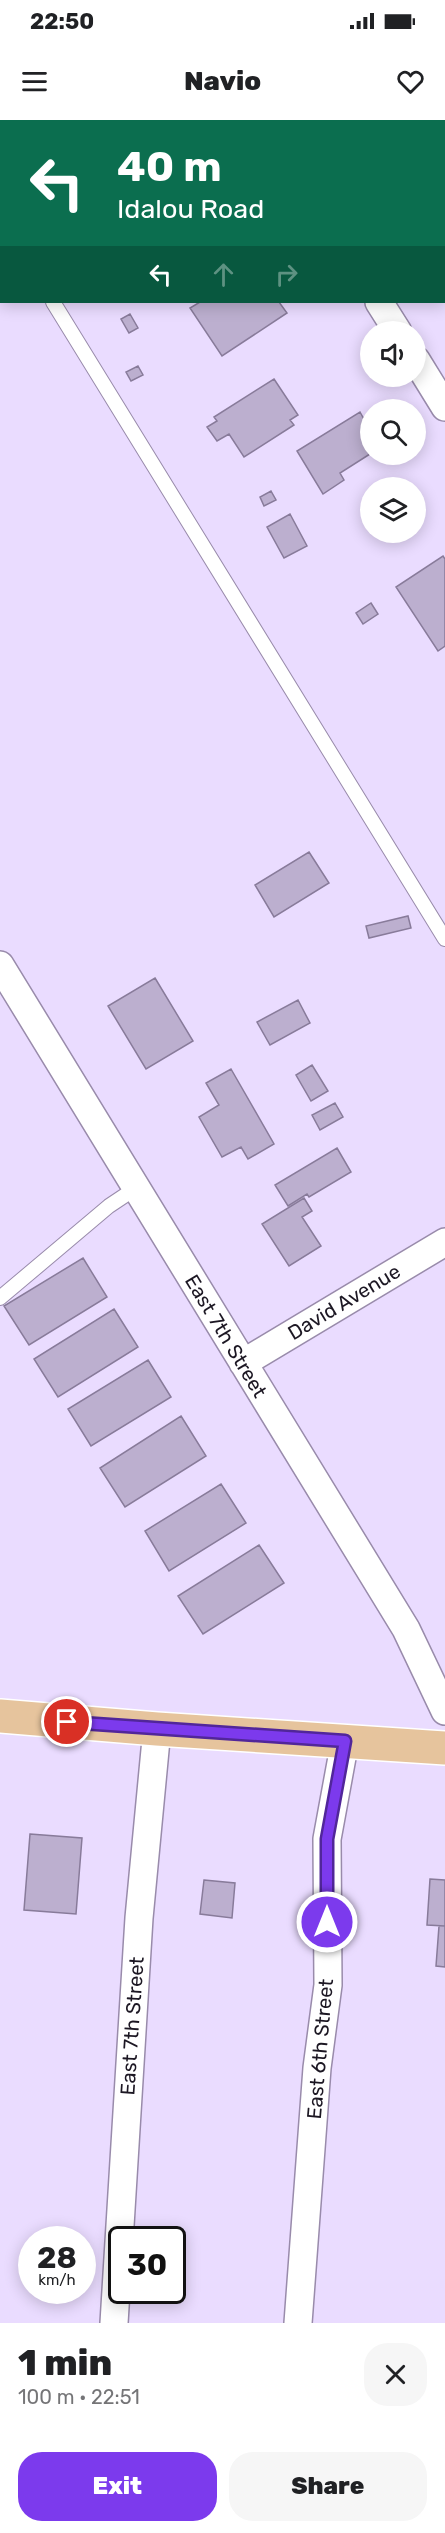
<!DOCTYPE html>
<html lang="en">
<head>
<meta charset="utf-8">
<style>
  :root { --surface:#fff; --page:#f6f6f6; --text:#202124; --muted:#757577; --accent:#7c3aed }
  body { margin:0; font-family:Rubik,sans-serif; background:var(--page); color:var(--text); height:100vh; display:flex; flex-direction:column; font-size:22px; white-space:nowrap }
  * { box-sizing:border-box; margin:0 }
  p { font-size:20px; color:var(--muted) }
  .icon { flex:none; width:33px; height:33px; fill:none; stroke:currentColor; stroke-width:2; stroke-linecap:round; stroke-linejoin:round }
  .map { position:relative; height:2203px; overflow:hidden }
  .side { display:flex; flex-direction:column; background:var(--surface); flex:1 }
  .side>* { flex:none }
  .hud { position:absolute; left:0px; top:0px; width:446px; height:183px; box-shadow:0 3px 15px #0003; background:#0b6e4f; color:#fff; overflow:hidden }
  .buttons { position:absolute; left:360px; top:201px; display:grid; gap:12px }
  .buttons a { display:grid; place-items:center; width:66px; height:66px; border-radius:50%; background:var(--surface); box-shadow:0 3px 15px #0003; font-size:30px }
  .speed { position:absolute; left:18px; top:2106px; display:flex; gap:12px; font-size:30px; font-weight:700; text-align:center }
  .speed>* { display:grid; place-content:center; width:78px; height:78px; border-radius:50%; background:var(--surface); box-shadow:0 3px 15px #0003; line-height:1 }
  .speed small { font-size:15px; font-weight:400 }
  .speed .limit { border:3px solid #111; border-radius:9px; background:#fff; color:#111 }
  .pin { position:absolute; display:grid; place-items:center; width:51px; height:51px; color:#fff; margin:-26px; border:3px solid #fff; border-radius:50%; box-shadow:0 2px 6px #0007 }
  .me { position:absolute; width:66px; margin:-33px; rotate:0deg; stroke-linejoin:round; filter:drop-shadow(0 0 4px #0008) }
  .turn { display:flex; align-items:center; gap:21px; height:126px; padding:0 18px; font-size:27px }
  .turn .icon { width:78px; height:78px; stroke-width:2.5 }
  .turn b { display:block; font-size:42px; line-height:51px }
  .lanes { display:flex; align-items:center; height:57px; padding:0 18px; background:#0003; justify-content:center; gap:30px; direction:ltr }
  .lanes .off { opacity:.35 }
  .round { display:grid; place-items:center; flex:none; width:63px; height:63px; border-radius:24px; background:var(--page) }
  .head { display:flex; align-items:center; justify-content:space-between; height:102px; padding:0 18px }
  h1 { font-size:36px; font-weight:800; line-height:45px }
  .cta { display:flex; gap:12px; margin-top:auto; padding:12px 18px }
  .cta a { flex:1; height:69px; border-radius:24px; background:var(--accent); color:#fff; font-size:24px; font-weight:800; line-height:69px; text-align:center }
  .cta a+a { background:var(--page); color:var(--text) }
  .status { display:flex; justify-content:space-between; align-items:center; height:42px; padding:0 30px; background:var(--surface); direction:ltr }
  .status svg { height:16px; fill:currentColor }
  header { display:flex; justify-content:space-between; align-items:center; height:78px; padding:0 18px; background:var(--surface); font-size:27px; font-weight:800 }
  .map>svg:first-child { display:block }
</style>
</head>
<body>
<div class="status"><b>22:50</b><svg viewBox="0 0 49 12"><path d="M0 12V9h3v3zM5 12V6h3v6zM10 12V3h3v9zM15 12V0h3v12zM26 1h20v11H26zM47 4h2v5h-2z"/></svg></div>
<header><svg class="icon" aria-label="menu" viewBox="0 0 24 24"><path d="M4 6h16M4 12h16M4 18h16"/></svg>Navio<svg class="icon" aria-label="heart" viewBox="0 0 24 24"><path d="M12 20l-8-8c-3-5 5-10 8-4 3-6 11-1 8 4z"/></svg></header>
<div class="map">
<svg width="445" height="2203" viewBox="0 0 445 2203">
  <rect width="100%" height="100%" fill="#eadcff"/>
  <path fill="#bcafcf" stroke="#887b9a" stroke-width="1.5" d="M 200,182 L 279,182 L 287,193 L 222,236 L 190,188 Z
    M 130,194 L 138,208 L 129,213 L 121,199 Z
    M 138,246 L 143,255 L 131,261 L 126,252 Z
    M 274,259 L 298,295 L 290,300 L 294,305 L 244,337 L 229,314 L 217,321 L 207,307 L 217,301 L 214,297 Z
    M 360,292 L 370,310 L 370,334 L 340,353 L 344,360 L 323,374 L 297,331 Z
    M 271,371 L 276,380 L 264,386 L 260,377 Z
    M 290,394 L 307,426 L 284,438 L 267,407 Z
    M 443,436 L 445,439 L 445,526 L 438,531 L 396,467 Z
    M 371,483 L 378,494 L 363,504 L 356,493 Z
    M 309,732 L 329,763 L 274,797 L 255,765 Z
    M 408,796 L 411,808 L 369,818 L 366,806 Z
    M 155,858 L 193,921 L 146,949 L 108,886 Z
    M 298,880 L 310,903 L 270,925 L 257,902 Z
    M 312,945 L 328,971 L 311,981 L 296,955 Z
    M 231,949 L 274,1024 L 248,1039 L 241,1027 L 222,1037 L 199,997 L 219,985 L 206,963 Z
    M 335,983 L 343,997 L 320,1010 L 312,995 Z
    M 337,1028 L 351,1052 L 309,1077 L 307,1074 L 288,1086 L 275,1065 Z
    M 304,1078 L 312,1091 L 302,1097 L 321,1126 L 289,1146 L 262,1104 Z
    M 83,1138 L 107,1177 L 29,1225 L 4,1186 Z
    M 114,1189 L 138,1227 L 58,1277 L 34,1239 Z
    M 148,1240 L 171,1277 L 91,1326 L 68,1289 Z
    M 181,1296 L 206,1336 L 125,1387 L 100,1348 Z
    M 221,1364 L 246,1403 L 169,1451 L 145,1411 Z
    M 259,1425 L 284,1463 L 203,1514 L 178,1476 Z
    M 30,1714 L 82,1718 L 76,1794 L 24,1790 Z
    M 430,1759 L 445,1760 L 445,1806 L 427,1805 Z
    M 204,1760 L 235,1763 L 232,1798 L 200,1794 Z
    M 439,1806 L 445,1806 L 445,1847 L 436,1846 Z"/>
  <g fill="none" stroke-linecap="round" stroke-linejoin="round">
    <defs>
      <path id="lane" d="M 0,95 L 2,98
        M 53,182 L 445,819
        M 0,1178 L 109,1086 L 136,1068"/>
      <path id="street" d="M 266,0 L 267,2
        M 379,182 L 398,212
        M 416,240 L 445,287
        M 0,845 L 406,1509 L 445,1591
        M 243,1243 L 445,1122
        M 114,2203 L 139,1798 L 157,1609
        M 298,2203 L 317,1948 L 328,1865 L 327,1719 L 345,1621"/>
      <path id="primary" d="M 0,1596 L 157,1609 L 445,1628"/>
    </defs>
    <use href="#lane" stroke="#998bab" stroke-width="16"/>
    <use href="#street" stroke="#998bab" stroke-width="30"/>
    <use href="#primary" stroke="#fff" stroke-width="36"/>
    <use href="#lane" stroke="#fff" stroke-width="14"/>
    <use href="#street" stroke="#fff" stroke-width="27"/>
    <use href="#primary" stroke="#e6c49d" stroke-width="33"/>
  </g>
  <g fill="none" stroke-linecap="round" stroke-linejoin="round">
    <defs>
      <path id="route" d="M 67,1602 L 345,1621 L 327,1719 L 327,1802"/>
    </defs>
    <use href="#route" stroke="#51269a" stroke-width="15"/>
    <use href="#route" stroke="#7c3aed" stroke-width="10"/>
  </g>
  <g text-anchor="middle" dominant-baseline="central" stroke-width="6" stroke-linejoin="round" paint-order="stroke">
    <g font-size="20" fill="#1c1723" stroke="#fff">
      <text transform="translate(344 1182) rotate(-31)">David Avenue</text>
      <text transform="translate(226 1216) rotate(59)">East 7th Street</text>
      <text transform="translate(132 1906) rotate(-86)">East 7th Street</text>
      <text transform="translate(320 1929) rotate(-85)">East 6th Street</text>
    </g>
  </g>
</svg>
<div class="buttons">
<a><svg class="icon" aria-label="sound" viewBox="0 0 24 24"><path d="M4 9h4l5-4v14l-5-4H4zM17 9q2 3 0 6"/></svg></a>
<a><svg class="icon" aria-label="search" viewBox="0 0 24 24"><circle cx="10" cy="10" r="6"/><path d="M15 15l6 6"/></svg></a>
<a><svg class="icon" aria-label="layers" viewBox="0 0 24 24"><path d="M12 4l9 5-9 5-9-5zM3 14l9 5 9-5"/></svg></a>
</div>
<div class="speed"><div>28<small>km/h</small></div><div class="limit">30</div></div>
<div class="pin" style="left:67px;top:1602px;background:#d93025"><svg class="icon" aria-label="arrive" viewBox="0 0 24 24"><path d="M6 21V4h12l-3 4 3 4H6"/></svg></div>
<svg class="me" style="left:327px;top:1802px" viewBox="-20 -20 40 40"><circle r="17" fill="#7c3aed" stroke="#fff" stroke-width="3"/><path d="M0-11L8 9 0 5-8 9z" fill="#fff"/></svg>
<div class="hud">
<div class="turn"><svg class="icon" aria-label="left" viewBox="0 0 24 24"><path d="M17 20v-9H6M10 6l-5 5 5 5"/></svg><div><b>40 m</b>Idalou Road</div></div>
<div class="lanes"><svg class="icon" aria-label="left" viewBox="0 0 24 24"><path d="M17 20v-9H6M10 6l-5 5 5 5"/></svg><svg class="icon off" aria-label="ahead" viewBox="0 0 24 24"><path d="M12 20V5M6 11l6-6 6 6"/></svg><svg class="icon off" aria-label="right" viewBox="0 0 24 24"><path d="M7 20v-9h11M14 6l5 5-5 5"/></svg></div>
</div>
</div>
<section class="side">
<div class="head"><div><h1>1 min</h1><p>100 m · 22:51</p></div><a class="round"><svg class="icon" aria-label="close" viewBox="0 0 24 24"><path d="M6 6l12 12M18 6L6 18"/></svg></a></div>
<div class="cta"><a>Exit</a><a>Share</a></div>
</section>
</body>
</html>
